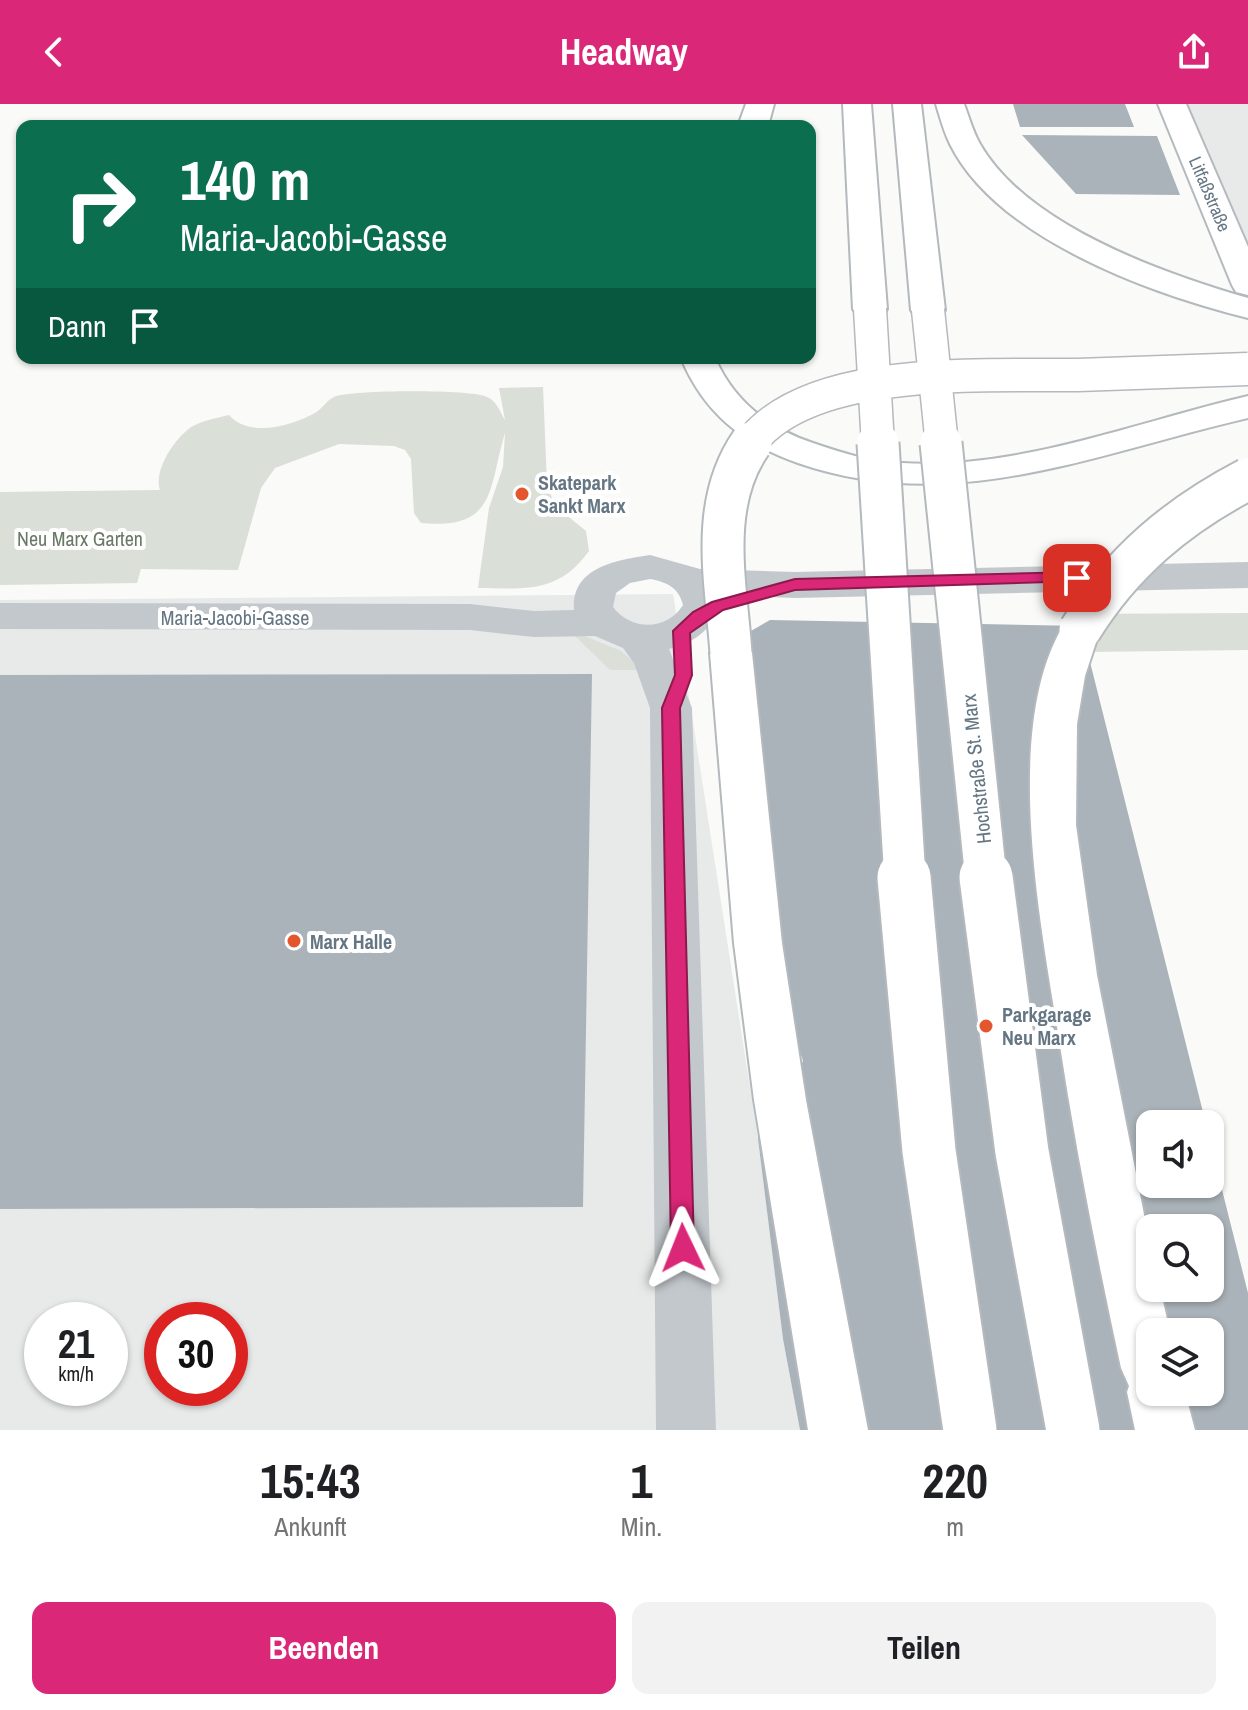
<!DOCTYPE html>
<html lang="de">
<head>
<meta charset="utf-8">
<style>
  :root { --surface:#fff; --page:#f2f2f2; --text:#202124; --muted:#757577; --accent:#db2777 }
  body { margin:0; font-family:"Archivo Narrow",sans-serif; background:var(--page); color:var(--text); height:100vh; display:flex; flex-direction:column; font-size:30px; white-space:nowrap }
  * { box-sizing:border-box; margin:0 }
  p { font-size:26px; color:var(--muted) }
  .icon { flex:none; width:44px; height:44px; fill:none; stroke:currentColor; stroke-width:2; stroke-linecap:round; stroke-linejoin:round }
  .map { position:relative; height:1326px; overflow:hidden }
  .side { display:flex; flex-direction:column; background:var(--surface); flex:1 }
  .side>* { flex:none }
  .banner { position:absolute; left:16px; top:16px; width:800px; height:244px; border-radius:16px; box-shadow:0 2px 6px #0004; background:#0b6e4f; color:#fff; overflow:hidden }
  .buttons { position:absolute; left:1136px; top:1006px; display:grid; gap:16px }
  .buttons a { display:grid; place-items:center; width:88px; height:88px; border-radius:16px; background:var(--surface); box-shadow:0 2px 6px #0004; font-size:40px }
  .speed { position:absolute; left:24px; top:1198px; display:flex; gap:16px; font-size:40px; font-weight:700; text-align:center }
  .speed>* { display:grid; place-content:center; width:104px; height:104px; border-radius:50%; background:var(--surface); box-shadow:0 2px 6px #0004; line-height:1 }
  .speed small { font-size:20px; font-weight:400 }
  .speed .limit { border:12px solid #d22; background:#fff; color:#111 }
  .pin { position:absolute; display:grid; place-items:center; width:68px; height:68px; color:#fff; margin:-34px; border-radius:16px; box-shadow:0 4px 12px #0006 }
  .me { position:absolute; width:88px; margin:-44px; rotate:358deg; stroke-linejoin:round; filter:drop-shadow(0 0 6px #0008) }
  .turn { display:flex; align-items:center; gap:28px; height:168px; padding:0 32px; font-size:36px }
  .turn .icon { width:104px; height:104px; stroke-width:2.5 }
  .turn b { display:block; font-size:56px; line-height:68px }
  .then { display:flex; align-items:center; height:76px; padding:0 32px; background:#0003; gap:16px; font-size:30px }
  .eta { display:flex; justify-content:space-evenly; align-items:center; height:136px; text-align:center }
  .eta b { font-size:48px; font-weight:800; line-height:56px }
  .primary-button { display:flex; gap:16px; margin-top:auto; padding:16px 32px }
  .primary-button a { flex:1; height:92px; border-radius:16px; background:var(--accent); color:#fff; font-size:32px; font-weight:800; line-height:92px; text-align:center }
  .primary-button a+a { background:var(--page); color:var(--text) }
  header { display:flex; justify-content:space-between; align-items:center; height:104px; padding:0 32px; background:var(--accent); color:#fff; font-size:36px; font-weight:800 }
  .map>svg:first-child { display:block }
</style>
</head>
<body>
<header><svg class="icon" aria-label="back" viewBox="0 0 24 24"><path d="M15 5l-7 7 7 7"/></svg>Headway<svg class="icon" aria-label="share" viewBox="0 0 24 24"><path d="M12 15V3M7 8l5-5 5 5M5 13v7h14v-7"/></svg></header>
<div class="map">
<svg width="1248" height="1326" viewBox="0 0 1248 1326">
  <rect width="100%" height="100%" fill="#fafaf8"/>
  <path fill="#e8e9e9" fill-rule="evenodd" d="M 1172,0 L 1248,0 L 1248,181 Z
    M 673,490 L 758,1035 L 783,1235 L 800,1326 L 0,1326 L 0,496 ZM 42,1216 L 110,1216 L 110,1284 L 42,1284 ZM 162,1216 L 230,1216 L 230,1284 L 162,1284 Z"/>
  <path fill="#dadfd7" d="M 543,283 L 547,379 L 554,401 L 586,427 L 589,447 C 559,489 526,485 478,484 L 489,404 L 503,363 L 505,329 C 488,385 497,426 421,419 L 414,409 L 411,355 L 405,346 L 394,342 L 339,340 L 275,364 L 261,384 L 238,466 L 141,465 L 137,479 L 0,481 L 0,388 L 160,386 C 153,366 176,332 193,322 C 204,316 217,314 229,311 C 249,334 292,322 315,309 C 322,305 327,296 334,293 C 349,286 471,285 487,293 C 497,297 500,308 505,316 L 499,284 Z
    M 1248,509 L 1248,546 L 1087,548 L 1078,510 Z
    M 575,528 L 621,547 L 638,561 L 639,566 L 610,566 L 574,531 Z"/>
  <path fill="#aab3b9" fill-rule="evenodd" d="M 1013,0 L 1125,0 L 1134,23 L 1020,23 Z
    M 1022,31 L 1157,32 L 1180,91 L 1076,90 Z
    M 770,516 L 1081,522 L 1206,1020 L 1150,1020 L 1150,1080 L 1210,1080 L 1211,1042 L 1248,1189 L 1248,1326 L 800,1326 L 783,1235 L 758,1035 L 803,957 L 779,886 L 728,540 ZM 1150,1124 L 1210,1124 L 1210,1184 L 1150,1184 ZM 1150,1228 L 1210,1228 L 1210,1288 L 1150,1288 Z
    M 592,570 L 583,1103 L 0,1105 L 0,571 Z"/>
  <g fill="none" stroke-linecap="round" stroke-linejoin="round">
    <defs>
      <path id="major" d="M 1158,0 L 1186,0 L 1248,143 L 1248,191 L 1236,188 L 1232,181 Z"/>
      <path id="highway" d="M 746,0 L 774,0 L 768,22 L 738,22 Z
        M 843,0 L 871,0 L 887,205 L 882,212 L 870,215 L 858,212 L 853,205 Z
        M 893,0 L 921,0 L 945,206 L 940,213 L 928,216 L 916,213 L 911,206 Z
        M 936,0 L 964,0 C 969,13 973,28 980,40 C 1027,122 1162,169 1248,194 L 1248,214 C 1152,190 997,135 950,40 C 944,28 940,13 936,0 Z
        M 681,254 L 715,254 C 734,297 768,324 813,339 C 842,349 871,358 902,359 C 1019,366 1136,318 1248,292 L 1248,314 C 1096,349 954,413 798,359 C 743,340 704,309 681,254 Z
        M 1080,513 L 1094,517 L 1100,526 L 1085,572 L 1077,620 L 1076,721 L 1097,871 L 1150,1141 L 1150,1184 L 1160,1184 L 1170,1228 L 1150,1228 L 1150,1288 L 1185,1288 L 1195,1326 L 1135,1326 L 1127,1288 L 1129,1282 L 1121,1264 C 1097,1153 1075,1041 1058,929 C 1040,816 1001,618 1066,517 Z
        M 731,535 L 746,539 L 752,549 L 782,839 L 806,996 L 868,1326 L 808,1326 L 754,996 L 734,839 L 710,549 L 716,539 Z"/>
    </defs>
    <use href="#major" stroke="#b5babe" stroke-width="4"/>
    <use href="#highway" stroke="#b4b9bd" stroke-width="4"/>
    <path fill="#c3c8cc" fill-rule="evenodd" d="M 650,451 L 700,465 L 795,468 L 1248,458 L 1248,484 L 795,494 L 720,491 L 723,501 C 709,526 697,538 669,545 L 692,604 L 716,1326 L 656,1326 L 650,604 L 634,559 L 623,544 L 595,532 L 534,533 L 470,526 L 0,525 L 0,499 L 470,500 L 534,507 L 574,506 C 571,463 617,456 650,451 ZM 650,475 C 667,478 679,484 683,501 C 667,527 631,527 613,503 L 616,489 L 630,479 Z"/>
    <use href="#major" fill="#fff" fill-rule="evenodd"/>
    <use href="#highway" fill="#fff" fill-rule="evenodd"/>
    <defs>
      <path id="highway-bridge-far2" d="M 870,205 L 878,341
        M 928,206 L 942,341
        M 749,341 C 807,260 988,272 1078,271 C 1135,269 1191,267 1248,265"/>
      <path id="highway-bridge-far1" d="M 878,339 L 905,775
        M 941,339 L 986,775
        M 1080,526 C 1122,458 1177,412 1248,375
        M 731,549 C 726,478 708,401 751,339"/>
      <path id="highway-bridge" d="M 904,773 L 929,1047 L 970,1326
        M 986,773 L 1022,1048 L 1073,1326"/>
    </defs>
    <use href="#highway-bridge-far2" stroke="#b4b9bd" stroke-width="35" stroke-linecap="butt"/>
    <use href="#highway-bridge-far1" stroke="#b4b9bd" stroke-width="45" stroke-linecap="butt"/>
    <use href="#highway-bridge" stroke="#b4b9bd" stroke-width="57" stroke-linecap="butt"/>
    <use href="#highway-bridge-far2" stroke="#fff" stroke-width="32"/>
    <use href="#highway-bridge-far1" stroke="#fff" stroke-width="41"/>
    <use href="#highway-bridge" stroke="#fff" stroke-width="53"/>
  </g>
  <path fill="#db2777" stroke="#8e194d" stroke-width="2" d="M 1077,468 L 1083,470 L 1086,474 L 1083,477 L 795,486 L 723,506 L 690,529 L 692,571 L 680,604 L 694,1144 L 691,1151 L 683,1154 L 675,1151 L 671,1144 L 662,604 L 675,571 L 673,527 L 693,508 L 712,498 L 795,475 Z"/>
  <g fill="#e4572e" stroke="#fff" stroke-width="3">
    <circle cx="522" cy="390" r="8"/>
    <circle cx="294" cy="837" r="8"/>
    <circle cx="986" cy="922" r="8"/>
  </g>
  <g text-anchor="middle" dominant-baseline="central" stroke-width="8" stroke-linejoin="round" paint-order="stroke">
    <g font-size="18" fill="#657683" stroke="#fff">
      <text transform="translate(1210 90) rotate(67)">Litfaßstraße</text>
    </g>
    <g font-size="20" font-weight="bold" fill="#657683" stroke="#fff" text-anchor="start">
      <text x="538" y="378">Skatepark<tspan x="538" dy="23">Sankt Marx</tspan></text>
      <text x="310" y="837">Marx Halle</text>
      <text x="1002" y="910">Parkgarage<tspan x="1002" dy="23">Neu Marx</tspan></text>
    </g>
    <g font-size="20" fill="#687a64" stroke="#fff">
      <text x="80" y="434">Neu Marx Garten</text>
    </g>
    <g font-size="20" fill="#657683" stroke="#fff">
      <text x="235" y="513">Maria-Jacobi-Gasse</text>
      <text transform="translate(976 665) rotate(-96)">Hochstraße St. Marx</text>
    </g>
  </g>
</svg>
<div class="buttons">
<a><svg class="icon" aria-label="sound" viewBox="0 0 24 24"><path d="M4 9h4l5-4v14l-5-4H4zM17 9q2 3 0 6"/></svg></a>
<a><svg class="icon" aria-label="search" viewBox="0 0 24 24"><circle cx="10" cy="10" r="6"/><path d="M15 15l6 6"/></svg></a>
<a><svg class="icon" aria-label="layers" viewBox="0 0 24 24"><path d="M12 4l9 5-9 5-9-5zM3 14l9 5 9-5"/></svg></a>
</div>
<div class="speed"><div>21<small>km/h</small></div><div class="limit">30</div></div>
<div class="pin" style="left:1077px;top:474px;background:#d93025"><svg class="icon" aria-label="arrive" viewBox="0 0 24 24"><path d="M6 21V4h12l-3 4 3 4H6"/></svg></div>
<svg class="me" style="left:683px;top:1144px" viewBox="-20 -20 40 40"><path d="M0-17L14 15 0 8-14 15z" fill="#db2777" stroke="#fff" stroke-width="4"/></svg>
<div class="banner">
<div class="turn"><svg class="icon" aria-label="right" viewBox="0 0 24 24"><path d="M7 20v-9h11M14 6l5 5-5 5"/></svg><div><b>140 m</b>Maria-Jacobi-Gasse</div></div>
<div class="then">Dann<svg class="icon" aria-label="arrive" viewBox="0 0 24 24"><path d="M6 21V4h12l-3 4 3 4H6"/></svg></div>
</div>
</div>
<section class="side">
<div class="eta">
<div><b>15:43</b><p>Ankunft</p></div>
<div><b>1</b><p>Min.</p></div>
<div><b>220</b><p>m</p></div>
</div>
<div class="primary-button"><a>Beenden</a><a>Teilen</a></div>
</section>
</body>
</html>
